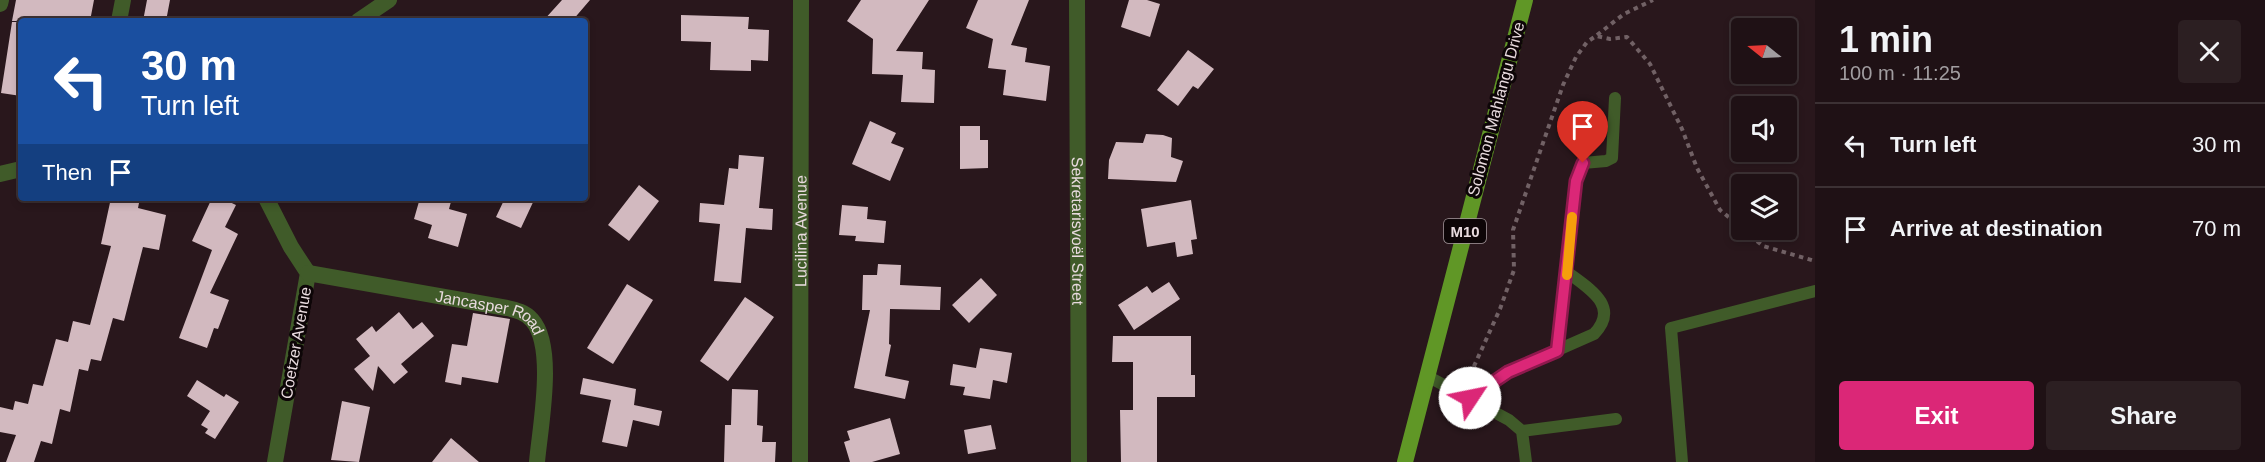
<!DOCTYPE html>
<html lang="en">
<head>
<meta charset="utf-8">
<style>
  :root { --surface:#1f1115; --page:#2c1f22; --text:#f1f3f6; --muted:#a19da0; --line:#3c3134; --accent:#db2777 }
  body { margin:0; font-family:Arial,sans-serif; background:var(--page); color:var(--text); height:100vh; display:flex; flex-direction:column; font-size:22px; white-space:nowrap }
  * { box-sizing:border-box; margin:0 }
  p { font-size:20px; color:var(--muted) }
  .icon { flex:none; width:33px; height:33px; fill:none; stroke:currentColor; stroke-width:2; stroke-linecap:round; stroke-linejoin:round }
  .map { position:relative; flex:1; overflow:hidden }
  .details { display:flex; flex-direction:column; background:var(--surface); width:450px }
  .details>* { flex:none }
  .guide { position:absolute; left:18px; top:18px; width:570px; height:183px; border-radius:6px; box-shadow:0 3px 9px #0003,0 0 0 2px var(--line); background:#1a4fa0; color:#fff; overflow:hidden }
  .needle { width:39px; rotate:288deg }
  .tools { position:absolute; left:1731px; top:18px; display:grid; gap:12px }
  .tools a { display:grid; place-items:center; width:66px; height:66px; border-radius:6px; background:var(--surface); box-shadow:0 3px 9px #0003,0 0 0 2px var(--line); font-size:30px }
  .pin { position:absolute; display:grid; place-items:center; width:51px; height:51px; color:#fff; margin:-62px -26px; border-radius:50% 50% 50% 0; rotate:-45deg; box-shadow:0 0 6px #0007 }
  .pin .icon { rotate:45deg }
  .me { position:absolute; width:66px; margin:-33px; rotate:56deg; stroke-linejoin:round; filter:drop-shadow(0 0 4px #0008) }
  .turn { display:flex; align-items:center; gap:21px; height:126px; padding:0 24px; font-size:27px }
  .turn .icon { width:78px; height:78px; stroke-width:2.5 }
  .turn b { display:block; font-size:42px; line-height:51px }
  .then { display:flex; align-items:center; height:57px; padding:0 24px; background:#0003; gap:12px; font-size:22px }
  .round { display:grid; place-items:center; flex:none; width:63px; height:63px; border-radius:6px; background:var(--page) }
  .headline { display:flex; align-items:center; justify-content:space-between; height:102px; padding:0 24px }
  h1 { font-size:36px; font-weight:700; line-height:45px }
  .primary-button { display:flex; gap:12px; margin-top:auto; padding:12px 24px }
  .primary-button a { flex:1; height:69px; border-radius:6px; background:var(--accent); color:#fff; font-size:24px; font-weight:700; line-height:69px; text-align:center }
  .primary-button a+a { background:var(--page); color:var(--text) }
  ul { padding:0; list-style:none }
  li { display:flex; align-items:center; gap:18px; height:84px; padding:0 24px; border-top:2px solid var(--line) }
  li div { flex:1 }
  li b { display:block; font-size:22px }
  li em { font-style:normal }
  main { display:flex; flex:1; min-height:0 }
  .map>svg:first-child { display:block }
</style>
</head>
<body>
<main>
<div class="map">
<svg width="1815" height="462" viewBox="0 0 1815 462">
  <rect width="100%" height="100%" fill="#29171c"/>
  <path fill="#d2b9bf" d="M 16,0 L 94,0 L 90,21 L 12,21 Z
    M 147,0 L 170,0 L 166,21 L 143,21 Z
    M 562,0 L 590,0 L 572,21 L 543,21 Z
    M 861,0 L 929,0 L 896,51 L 923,52 L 922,69 L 935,70 L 934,103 L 901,102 L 903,75 L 872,74 L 873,39 L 847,21 Z
    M 978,0 L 1029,0 L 1011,45 L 1027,48 L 1025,62 L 1050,66 L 1046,101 L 1003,95 L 1006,70 L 988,68 L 993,39 L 966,28 Z
    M 1129,0 L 1147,0 L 1160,4 L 1150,37 L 1121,27 Z
    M 681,15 L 749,17 L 748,29 L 769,30 L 768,61 L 751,60 L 751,71 L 710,70 L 711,42 L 681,41 Z
    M 12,22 L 21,22 L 21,96 L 1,93 Z
    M 1188,50 L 1214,69 L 1198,89 L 1193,86 L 1178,106 L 1157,90 Z
    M 870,121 L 896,133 L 891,143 L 904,148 L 890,181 L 852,164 Z
    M 960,126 L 980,126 L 980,140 L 988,140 L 988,168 L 960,169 Z
    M 1146,134 L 1163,135 L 1172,138 L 1171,157 L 1183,161 L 1176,182 L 1108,179 L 1109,160 L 1116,142 L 1143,143 Z
    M 739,155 L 764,157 L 759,208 L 773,209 L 772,230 L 746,228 L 741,283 L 714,281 L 720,224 L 699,222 L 700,203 L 724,205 L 729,168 L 738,169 Z
    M 639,185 L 659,201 L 629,241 L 608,225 Z
    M 111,198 L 140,198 L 138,208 L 166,215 L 159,250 L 143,247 L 124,321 L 113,318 L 101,361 L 91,359 L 88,371 L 79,369 L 70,412 L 60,409 L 52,444 L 41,441 L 34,462 L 6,462 L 16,435 L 0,432 L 0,407 L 13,410 L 15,401 L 28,404 L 33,384 L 43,386 L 56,339 L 68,342 L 73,321 L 90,325 L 111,246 L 101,244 Z
    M 212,198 L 221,198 L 236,205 L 225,227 L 238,234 L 210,293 L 229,300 L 218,329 L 214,328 L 207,348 L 179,338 L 212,250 L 192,241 Z
    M 420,198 L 452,198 L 449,209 L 467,214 L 458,247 L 428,238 L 432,225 L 414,219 Z
    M 505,198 L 535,198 L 521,228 L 496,217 Z
    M 1191,200 L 1197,239 L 1191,240 L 1193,254 L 1177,257 L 1175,242 L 1147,247 L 1141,209 Z
    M 842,205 L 868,207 L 867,219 L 886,221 L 884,243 L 855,241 L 856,236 L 839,235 Z
    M 878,264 L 901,265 L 900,285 L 941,287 L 940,310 L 890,309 L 889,344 L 891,345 L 885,376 L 909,381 L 905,399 L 854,388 L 870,310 L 862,310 L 863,275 L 877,275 Z
    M 981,278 L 997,295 L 969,323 L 952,305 Z
    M 1169,282 L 1180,299 L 1134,330 L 1118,305 L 1147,286 L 1152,293 Z
    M 627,284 L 653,300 L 613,364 L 587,348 Z
    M 745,297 L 774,317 L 728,381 L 700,361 Z
    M 399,312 L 413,329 L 422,322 L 434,336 L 401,364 L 408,372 L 394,384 L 378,366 L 373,391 L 354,369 L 370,356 L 356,339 L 372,326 L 376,332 Z
    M 473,313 L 510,319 L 498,383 L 462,377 L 461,385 L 445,382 L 452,344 L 467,346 Z
    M 1113,336 L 1191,336 L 1191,375 L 1195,375 L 1195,397 L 1157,397 L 1157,462 L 1121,462 L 1120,410 L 1133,410 L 1133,362 L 1112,362 Z
    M 980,348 L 1012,353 L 1007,383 L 993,380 L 990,399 L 963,395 L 965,387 L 950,385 L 953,364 L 976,368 Z
    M 583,378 L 636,389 L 634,405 L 662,411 L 659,426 L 633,420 L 627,447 L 602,442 L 611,400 L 580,394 Z
    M 197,380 L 224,397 L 226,394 L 239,402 L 215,439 L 205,433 L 208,429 L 201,425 L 210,411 L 187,396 Z
    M 732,389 L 758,390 L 757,425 L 763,426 L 762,442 L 776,442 L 775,462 L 724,462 L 725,425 L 731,425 Z
    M 342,401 L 370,407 L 359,462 L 331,460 Z
    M 890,418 L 900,454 L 872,462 L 850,462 L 844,442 L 850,440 L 847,431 Z
    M 991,425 L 996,449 L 968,454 L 964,430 Z
    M 451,438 L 479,462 L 432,462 Z"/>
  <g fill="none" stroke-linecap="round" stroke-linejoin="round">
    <path stroke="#716165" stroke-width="4" stroke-dasharray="4.5 4.5" stroke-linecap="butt" d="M 1597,35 L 1624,14 L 1653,0
      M 1743,230 L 1763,246 L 1815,261
      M 1465,382 L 1470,375 L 1500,309 L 1514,270 L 1513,230 L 1563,85 L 1576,57 L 1587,42 L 1596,36 L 1610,39 L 1627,37 L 1650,64 L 1682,129 L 1697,168 L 1720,210 L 1742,228"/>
    <path stroke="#405b29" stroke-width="12" d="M 1557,351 L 1576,181 L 1583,163 L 1606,161 L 1612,158 L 1615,98
      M 1427,376 L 1509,420 L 1522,431 L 1526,462
      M 1470,398 L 1508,372 L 1594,334 C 1621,306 1588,288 1567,272
      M 1522,431 L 1616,419
      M 1682,462 L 1671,328 L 1815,291"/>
    <g stroke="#405b29" stroke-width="16">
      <path id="s1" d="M 1077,0 L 1079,462"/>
      <path d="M 0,4 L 1,0"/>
      <path d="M 119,21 L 123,0"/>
      <path d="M 358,21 L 389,0"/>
      <path d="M 0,174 L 21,169"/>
      <path d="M 266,198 L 291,247 L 308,273 L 275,462"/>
      <path id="s2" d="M 308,273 L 507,308 C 516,310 525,312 532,320 C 556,347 540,427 537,462"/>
      <path id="s3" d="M 800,462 L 801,0"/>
    </g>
    <path stroke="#609726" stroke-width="16" d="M 1405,462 L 1525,0"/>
  </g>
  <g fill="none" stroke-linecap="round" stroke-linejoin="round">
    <defs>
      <path id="route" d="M 1470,398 L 1508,372 L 1557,351 L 1576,181 L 1583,163"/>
    </defs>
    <use href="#route" stroke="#8e194d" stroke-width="15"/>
    <use href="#route" stroke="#db2777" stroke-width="10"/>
    <path stroke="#f59e0b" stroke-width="10" d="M 1567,275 L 1572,217"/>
  </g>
  <g text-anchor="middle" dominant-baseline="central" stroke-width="6" stroke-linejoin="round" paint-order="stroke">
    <rect fill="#0d0507" stroke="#a69a9e" stroke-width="1.5" x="1444" y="219" width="42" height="24" rx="4.5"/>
    <g font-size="15" font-weight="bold" fill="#e8dade">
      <text x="1465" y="231">M10</text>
    </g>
    <g font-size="16" fill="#e8dade" stroke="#0d0507">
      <text transform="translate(1496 109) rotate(-75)">Solomon Mahlangu Drive</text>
      <text stroke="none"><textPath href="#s3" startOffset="231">Lucilina Avenue</textPath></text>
      <text stroke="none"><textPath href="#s1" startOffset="231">Sekretarisvoël Street</textPath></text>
      <text stroke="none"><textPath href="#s2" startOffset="188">Jancasper Road</textPath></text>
      <text transform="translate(296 343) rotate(-80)">Coetzer Avenue</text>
    </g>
  </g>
</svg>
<div class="tools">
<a><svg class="needle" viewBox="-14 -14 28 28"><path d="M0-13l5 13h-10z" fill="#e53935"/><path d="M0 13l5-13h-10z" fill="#a19da0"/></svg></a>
<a><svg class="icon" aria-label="sound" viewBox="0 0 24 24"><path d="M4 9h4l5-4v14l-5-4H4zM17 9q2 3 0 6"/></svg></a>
<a><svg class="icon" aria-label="layers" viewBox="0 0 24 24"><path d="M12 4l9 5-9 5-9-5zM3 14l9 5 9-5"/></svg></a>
</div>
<div class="pin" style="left:1583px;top:163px;background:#d93025"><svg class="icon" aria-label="arrive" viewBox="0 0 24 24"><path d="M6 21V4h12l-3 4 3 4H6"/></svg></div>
<svg class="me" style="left:1470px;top:398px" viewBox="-20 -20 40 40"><circle r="19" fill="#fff"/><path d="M0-13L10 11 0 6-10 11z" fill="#db2777"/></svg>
<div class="guide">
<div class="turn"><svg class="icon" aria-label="left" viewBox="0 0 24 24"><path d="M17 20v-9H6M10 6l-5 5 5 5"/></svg><div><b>30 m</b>Turn left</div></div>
<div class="then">Then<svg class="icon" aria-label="arrive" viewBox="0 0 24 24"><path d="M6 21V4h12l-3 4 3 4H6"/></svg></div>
</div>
</div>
<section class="details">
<div class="headline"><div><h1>1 min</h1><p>100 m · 11:25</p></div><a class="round"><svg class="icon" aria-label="close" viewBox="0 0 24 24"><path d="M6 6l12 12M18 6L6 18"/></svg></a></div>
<ul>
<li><svg class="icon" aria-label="left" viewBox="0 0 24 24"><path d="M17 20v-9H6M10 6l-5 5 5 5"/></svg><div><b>Turn left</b></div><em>30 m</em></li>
<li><svg class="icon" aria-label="arrive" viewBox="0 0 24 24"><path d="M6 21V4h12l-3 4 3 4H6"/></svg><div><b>Arrive at destination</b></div><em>70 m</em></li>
</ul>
<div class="primary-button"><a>Exit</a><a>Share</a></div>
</section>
</main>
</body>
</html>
